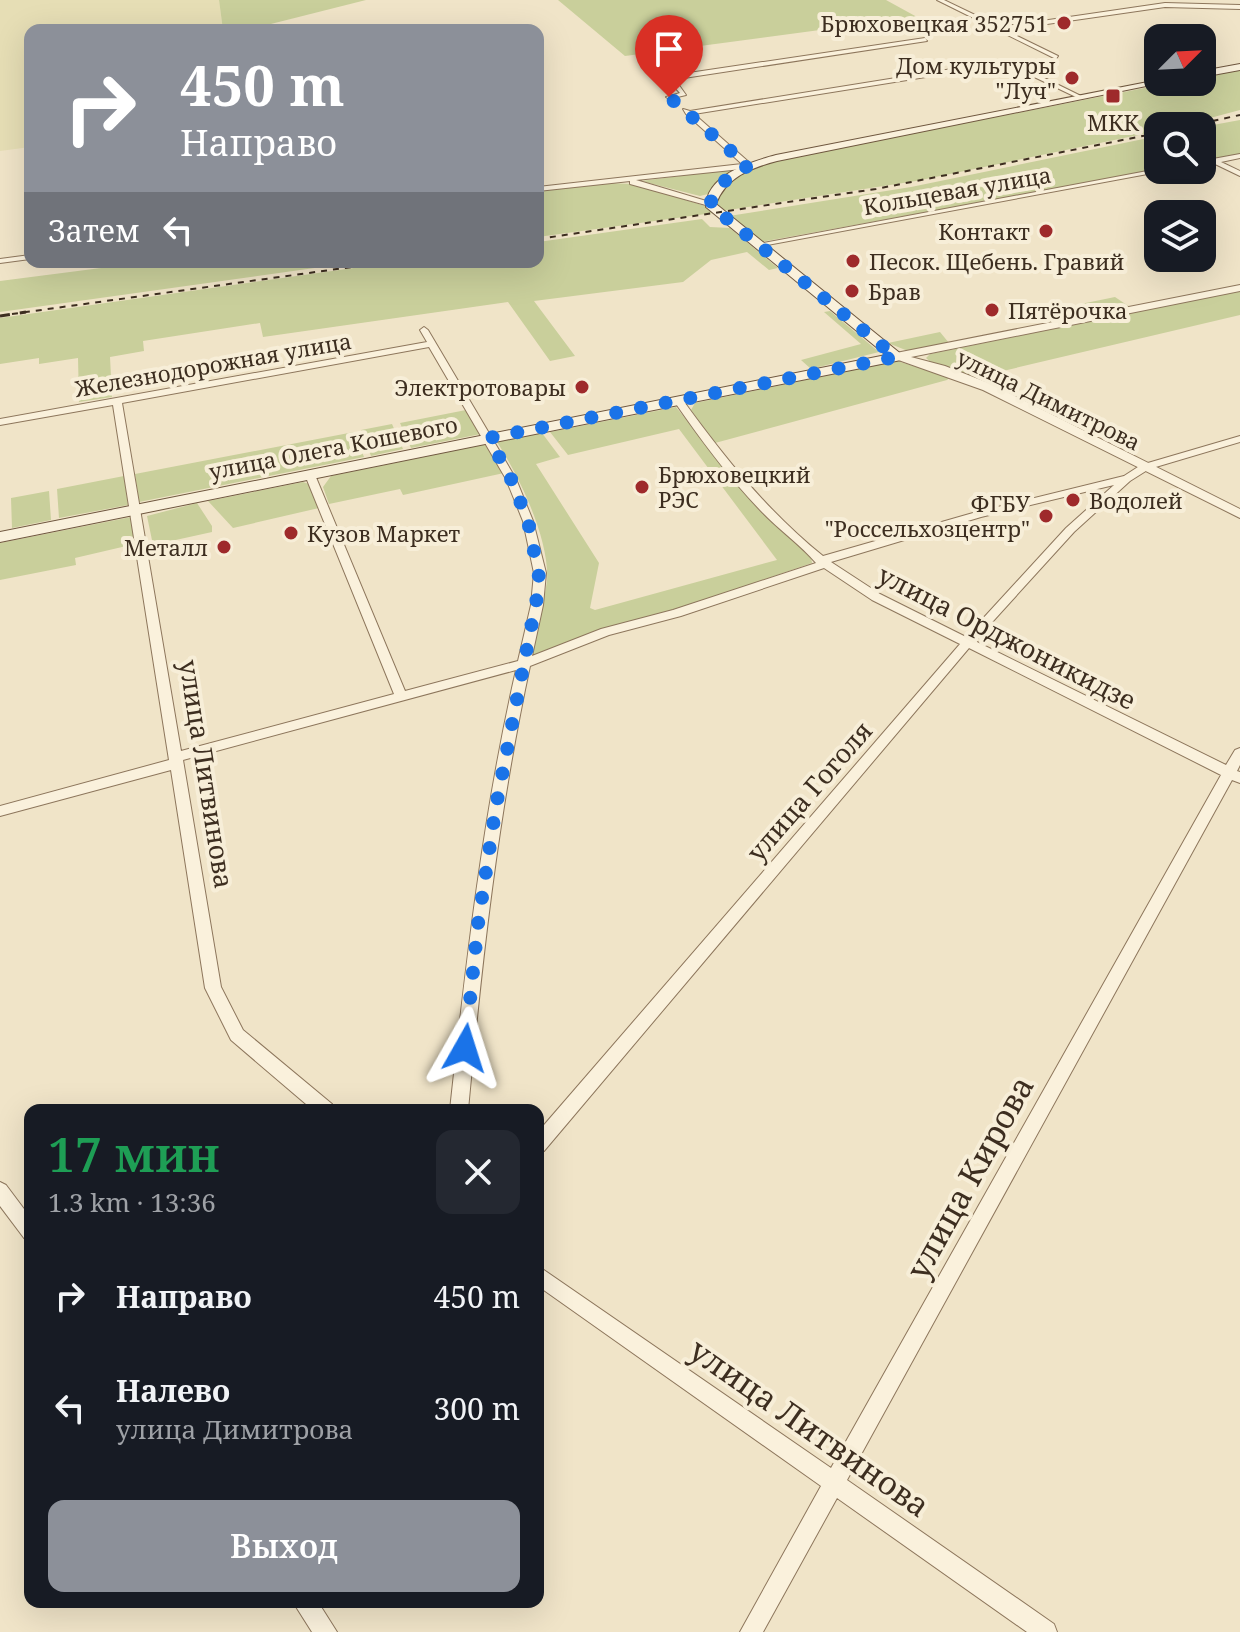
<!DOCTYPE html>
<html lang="ru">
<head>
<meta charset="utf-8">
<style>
  :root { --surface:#171b24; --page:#242831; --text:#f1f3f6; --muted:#9ea1a6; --accent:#8c9099 }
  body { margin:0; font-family:"Noto Serif",serif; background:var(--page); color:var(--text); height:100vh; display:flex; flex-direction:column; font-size:30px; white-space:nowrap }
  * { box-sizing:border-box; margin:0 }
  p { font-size:26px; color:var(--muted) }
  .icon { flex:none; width:44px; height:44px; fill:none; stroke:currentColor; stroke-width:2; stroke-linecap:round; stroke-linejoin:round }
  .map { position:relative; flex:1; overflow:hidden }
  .details { position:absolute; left:24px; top:1104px; width:520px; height:504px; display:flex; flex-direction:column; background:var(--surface); border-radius:16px; box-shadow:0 8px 32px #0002 }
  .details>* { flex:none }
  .guide { position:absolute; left:24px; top:24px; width:520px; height:244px; border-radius:16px; box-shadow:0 8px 32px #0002; background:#8c9099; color:#fff; overflow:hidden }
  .needle { width:52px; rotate:66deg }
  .fabs { position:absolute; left:1144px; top:24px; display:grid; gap:16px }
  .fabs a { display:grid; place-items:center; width:72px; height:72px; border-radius:16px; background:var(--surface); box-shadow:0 8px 32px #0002; font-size:40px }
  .pin { position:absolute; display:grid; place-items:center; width:68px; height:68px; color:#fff; margin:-82px -34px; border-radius:50% 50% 50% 0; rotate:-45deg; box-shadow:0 0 8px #0007 }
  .pin .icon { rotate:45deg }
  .me { position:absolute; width:88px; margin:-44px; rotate:6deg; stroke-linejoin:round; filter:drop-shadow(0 0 6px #0008) }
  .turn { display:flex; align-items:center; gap:28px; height:168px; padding:0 24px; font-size:36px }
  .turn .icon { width:104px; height:104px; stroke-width:2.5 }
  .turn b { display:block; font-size:56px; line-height:68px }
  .then { display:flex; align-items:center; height:76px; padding:0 24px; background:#0003; gap:16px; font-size:30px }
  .round { display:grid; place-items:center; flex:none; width:84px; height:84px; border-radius:16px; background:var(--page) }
  .overview { display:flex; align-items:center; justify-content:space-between; height:136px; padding:0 24px }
  h1 { font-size:48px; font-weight:600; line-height:60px; color:#1e9e55 }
  .action { display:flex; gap:16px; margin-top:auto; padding:16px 24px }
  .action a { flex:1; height:92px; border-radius:16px; background:var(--accent); color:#fff; font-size:32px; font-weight:600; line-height:92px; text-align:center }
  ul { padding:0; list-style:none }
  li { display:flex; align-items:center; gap:24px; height:112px; padding:0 24px }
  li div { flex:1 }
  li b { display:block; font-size:30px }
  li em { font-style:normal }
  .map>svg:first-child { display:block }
</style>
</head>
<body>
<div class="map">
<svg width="1240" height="1632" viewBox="0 0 1240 1632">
  <rect width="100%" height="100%" fill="#f0e4c8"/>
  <path fill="#e6deb5" d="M 0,0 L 219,0 L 223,30 L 30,30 L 30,147 L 0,151 Z"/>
  <path fill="#c9cf9b" d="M 219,0 L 366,0 L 247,30 L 223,30 Z
    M 558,0 L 886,0 L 917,17 L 625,56 Z
    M 1240,69 L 1240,110 L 1180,126 L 1158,126 L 1158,131 L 916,181 L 722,211 L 717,205 C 722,181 742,172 763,163 L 1175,82 L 1202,82 L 1202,77 Z
    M 1240,120 L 1240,154 L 1202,162 L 1202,127 Z
    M 1158,136 L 1158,170 L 761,242 L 729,216 L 911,187 Z
    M 734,169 L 708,194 L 700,196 L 641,181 Z
    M 606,183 L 634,184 L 705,206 L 713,213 L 538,237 L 538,191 Z
    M 702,219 L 710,227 L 730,228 L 778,268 L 769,270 L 747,252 L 711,260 L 683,282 L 534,301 L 575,356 L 550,361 L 508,302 L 263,337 L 260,323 L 143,341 L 144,351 L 110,357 L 112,397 L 79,402 L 78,358 L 39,364 L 39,358 L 0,364 L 0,318 L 396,262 L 538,262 L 538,242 Z
    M 101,262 L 357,262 L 0,312 L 0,281 L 101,268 Z
    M 1240,291 L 1240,315 L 973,378 L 933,364 L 926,358 L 930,354 Z
    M 1115,297 L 1130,307 L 1045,323 L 1027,315 Z
    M 830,311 L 879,352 L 811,369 L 801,360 L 861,344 L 824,312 Z
    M 940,332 L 949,343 L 908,351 L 888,343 Z
    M 897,361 L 950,377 L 947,380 L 715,443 L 691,410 L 695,403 Z
    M 676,407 L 759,510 L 811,557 L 812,563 L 675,610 L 601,629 L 538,656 L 533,654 C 532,631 544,605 547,581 C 550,540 519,476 497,442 L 542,433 L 560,457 L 536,464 L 599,563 L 590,608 L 595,610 L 777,560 L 679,429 L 568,455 L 550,432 Z
    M 466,410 L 481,434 L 411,448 L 400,423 Z
    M 392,424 L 403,449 L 371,456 L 361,430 Z
    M 354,432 L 364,457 L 139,502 L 135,474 Z
    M 487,444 L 504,473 L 403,495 L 400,489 L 329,504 L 323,487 L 331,476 Z
    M 124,476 L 128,505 L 59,518 L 57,489 Z
    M 303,482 L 309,484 L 319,508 L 233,528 L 208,501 Z
    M 49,491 L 51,520 L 12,528 L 11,498 Z
    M 197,503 L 212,526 L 212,532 L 153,545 L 147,516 Z
    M 131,517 L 135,544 L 75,558 L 76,565 L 0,580 L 0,543 Z"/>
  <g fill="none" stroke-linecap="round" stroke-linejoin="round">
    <defs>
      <path id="minor" d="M 937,0 L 944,0 L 1000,27 L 1165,3 L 1240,5 L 1240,9 L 1165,7 L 1005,30 L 1058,56 L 1056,59 Z
        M 925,38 L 927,41 L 684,78 L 676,81 L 686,95 L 669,99 L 666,97 L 680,93 L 669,81 L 682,74 Z
        M 1008,60 L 1083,97 L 1078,98 L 1007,64 L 694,114 L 751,164 L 751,168 L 636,180 L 713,203 L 713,207 L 630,184 L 630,181 L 538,191 L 538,187 L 742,164 L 686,114 L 683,109 L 690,111 Z
        M 1240,154 L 1240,158 L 1221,162 L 1240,171 L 1240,176 L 1213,163 L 1202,165 L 1202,161 Z
        M 1158,169 L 1169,170 L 757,247 L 753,245 Z
        M 30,255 L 30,259 L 0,263 L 0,259 Z
        M 424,327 L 428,330 L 516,479 L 533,521 L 546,573 L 543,605 L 532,656 L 601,629 L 673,610 L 816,563 C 801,545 779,530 762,512 C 729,478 701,440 674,401 L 676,399 L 682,399 C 724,457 768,512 823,556 L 973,513 L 1124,476 L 1141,465 L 1240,436 L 1240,442 L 1149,469 L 1130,481 L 1074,532 L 975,641 L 1226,765 L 1235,750 L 1240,748 L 1240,765 L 1237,771 L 1240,772 L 1240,783 L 1232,780 L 847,1480 L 1054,1624 L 1057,1632 L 1027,1632 L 837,1498 L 763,1632 L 740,1632 L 821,1486 L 538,1286 L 538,1266 L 831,1468 L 1221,775 L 969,648 L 544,1151 L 538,1153 L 538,1132 L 960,644 L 872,600 L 824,568 L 681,616 L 609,635 L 530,666 C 498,815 482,959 468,1110 L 450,1110 C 466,962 483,815 516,670 L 183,760 L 221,987 L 243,1030 L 332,1104 L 335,1110 L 313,1110 L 231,1040 L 205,988 L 171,770 L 0,816 L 0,806 L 169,760 L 113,405 L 0,425 L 0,419 L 427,342 L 420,330 ZM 429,347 L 506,479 L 523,521 L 534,573 L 531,605 L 518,661 L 405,691 L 315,475 L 310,472 L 306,473 L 305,475 L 394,694 L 181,751 L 122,403 ZM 1114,485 L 1066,528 L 966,637 L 880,594 L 831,562 L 981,517 Z
        M 0,1182 L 6,1185 L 30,1217 L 30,1241 L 24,1238 L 0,1206 Z
        M 293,1602 L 318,1602 L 337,1632 L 312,1632 Z"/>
      <path id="tertiary" d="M 1240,285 L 1240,291 L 911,357 L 945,366 L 991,384 L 1240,509 L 1240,518 L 983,390 L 890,357 L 896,353 Z"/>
      <path id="secondary" d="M 1240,64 L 1240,70 L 1202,77 L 1202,71 Z
        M 1158,80 L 1166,82 L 777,161 C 751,168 726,177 716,204 L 901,354 L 901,360 L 0,542 L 0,532 L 886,355 L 706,207 C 706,175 750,162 776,155 Z"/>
    </defs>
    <use href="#minor" stroke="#8d765c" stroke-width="2"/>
    <use href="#tertiary" stroke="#8d765c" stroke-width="2"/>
    <use href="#secondary" stroke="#6f573f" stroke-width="2"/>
    <use href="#minor" fill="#faf1dc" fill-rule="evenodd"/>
    <use href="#tertiary" fill="#faf1dc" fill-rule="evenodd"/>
    <use href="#secondary" fill="#faf1dc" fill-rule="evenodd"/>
    <path stroke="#3d2e20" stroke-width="2" stroke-dasharray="6 6" stroke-linecap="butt" d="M 1189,126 L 1240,115
      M 538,239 L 876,189 L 1158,133
      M 12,314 L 388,262"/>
    <path stroke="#3d2e20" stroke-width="3" stroke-dasharray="10 10" stroke-linecap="butt" d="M 0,316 L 26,312"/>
  </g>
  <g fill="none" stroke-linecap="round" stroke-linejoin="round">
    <path stroke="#1a73e8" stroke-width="14" stroke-dasharray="0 25.2" d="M 465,1048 L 478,924 L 496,806 L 540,582 L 528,521 L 511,479 L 489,438 L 896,357 L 710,205 C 715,186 731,174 748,166 L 669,97"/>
  </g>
  <g fill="#9e2a2b" stroke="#f7eed8" stroke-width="3">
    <circle cx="1064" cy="23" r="8"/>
    <circle cx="1072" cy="78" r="8"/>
    <rect x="1105" y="88" width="16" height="16" rx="4"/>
    <circle cx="1046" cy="231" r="8"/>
    <circle cx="853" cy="261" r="8"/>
    <circle cx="852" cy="291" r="8"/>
    <circle cx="992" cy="310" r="8"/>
    <circle cx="582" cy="387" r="8"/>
    <circle cx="642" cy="487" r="8"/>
    <circle cx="1073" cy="500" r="8"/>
    <circle cx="1046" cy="516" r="8"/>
    <circle cx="291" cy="533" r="8"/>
    <circle cx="224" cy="547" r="8"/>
  </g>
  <g text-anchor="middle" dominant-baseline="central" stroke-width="8" stroke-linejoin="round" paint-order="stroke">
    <g font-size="22" fill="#3d2e20" stroke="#f7eed8" text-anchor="end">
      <text x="1048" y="23">Брюховецкая 352751</text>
      <text x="1056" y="65">Дом культуры<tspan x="1056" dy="25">"Луч"</tspan></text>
      <text x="1113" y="122" text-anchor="middle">МКК</text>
      <text x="1030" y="231">Контакт</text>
      <text x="869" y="261" text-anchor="start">Песок. Щебень. Гравий</text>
      <text x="868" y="291" text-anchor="start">Брав</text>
      <text x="1008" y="310" text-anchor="start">Пятёрочка</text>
      <text x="566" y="387">Электротовары</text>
      <text x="658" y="474" text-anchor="start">Брюховецкий<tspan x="658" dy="25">РЭС</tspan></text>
      <text x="1089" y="500" text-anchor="start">Водолей</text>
      <text x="1030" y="503">ФГБУ<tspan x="1030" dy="25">"Россельхозцентр"</tspan></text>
      <text x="307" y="533" text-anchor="start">Кузов Маркет</text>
      <text x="208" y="547">Металл</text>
    </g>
    <g font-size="22" fill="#3d2e20" stroke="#f7eed8">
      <text transform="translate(957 190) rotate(-10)">Кольцевая улица</text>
      <text transform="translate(213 364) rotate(-10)">Железнодорожная улица</text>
      <text transform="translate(1049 399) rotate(26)">улица Димитрова</text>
      <text transform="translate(333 447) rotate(-11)">улица Олега Кошевого</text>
    </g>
    <g font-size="26" fill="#3d2e20" stroke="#f7eed8">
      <text transform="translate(1007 637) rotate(27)">улица Орджоникидзе</text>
      <text transform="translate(207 774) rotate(81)">улица Литвинова</text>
      <text transform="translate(809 791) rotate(-49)">улица Гоголя</text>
    </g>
    <g font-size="32" fill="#3d2e20" stroke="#f7eed8">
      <text transform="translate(969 1177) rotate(-61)">улица Кирова</text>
      <text transform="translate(810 1427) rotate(35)">улица Литвинова</text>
    </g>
  </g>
</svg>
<div class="fabs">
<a><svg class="needle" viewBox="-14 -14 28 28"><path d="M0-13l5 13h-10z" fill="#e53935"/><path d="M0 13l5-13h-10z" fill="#9ea1a6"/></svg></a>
<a><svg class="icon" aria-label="search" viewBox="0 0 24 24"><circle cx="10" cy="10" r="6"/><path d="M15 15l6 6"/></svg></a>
<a><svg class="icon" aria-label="layers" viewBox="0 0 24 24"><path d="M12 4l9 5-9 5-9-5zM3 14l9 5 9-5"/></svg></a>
</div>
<div class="pin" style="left:669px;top:97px;background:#d93025"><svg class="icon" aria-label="arrive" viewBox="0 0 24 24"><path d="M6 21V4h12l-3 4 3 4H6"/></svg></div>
<svg class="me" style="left:465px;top:1048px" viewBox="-20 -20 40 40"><path d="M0-17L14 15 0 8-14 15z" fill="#1a73e8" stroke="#fff" stroke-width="4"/></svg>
<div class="guide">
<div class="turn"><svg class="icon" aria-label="right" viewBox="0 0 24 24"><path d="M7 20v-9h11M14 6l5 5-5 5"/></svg><div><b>450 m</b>Направо</div></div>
<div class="then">Затем<svg class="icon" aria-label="left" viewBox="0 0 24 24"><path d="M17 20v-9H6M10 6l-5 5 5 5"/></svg></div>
</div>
<section class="details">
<div class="overview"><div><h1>17 мин</h1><p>1.3 km · 13:36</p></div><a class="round"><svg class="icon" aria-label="close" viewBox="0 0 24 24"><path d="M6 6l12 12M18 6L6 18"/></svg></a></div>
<ul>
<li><svg class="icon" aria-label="right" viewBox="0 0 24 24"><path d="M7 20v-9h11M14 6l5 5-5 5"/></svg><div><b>Направо</b></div><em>450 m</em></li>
<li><svg class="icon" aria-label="left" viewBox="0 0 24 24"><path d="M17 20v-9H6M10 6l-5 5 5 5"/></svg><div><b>Налево</b><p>улица Димитрова</p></div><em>300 m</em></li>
</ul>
<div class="action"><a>Выход</a></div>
</section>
</div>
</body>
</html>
